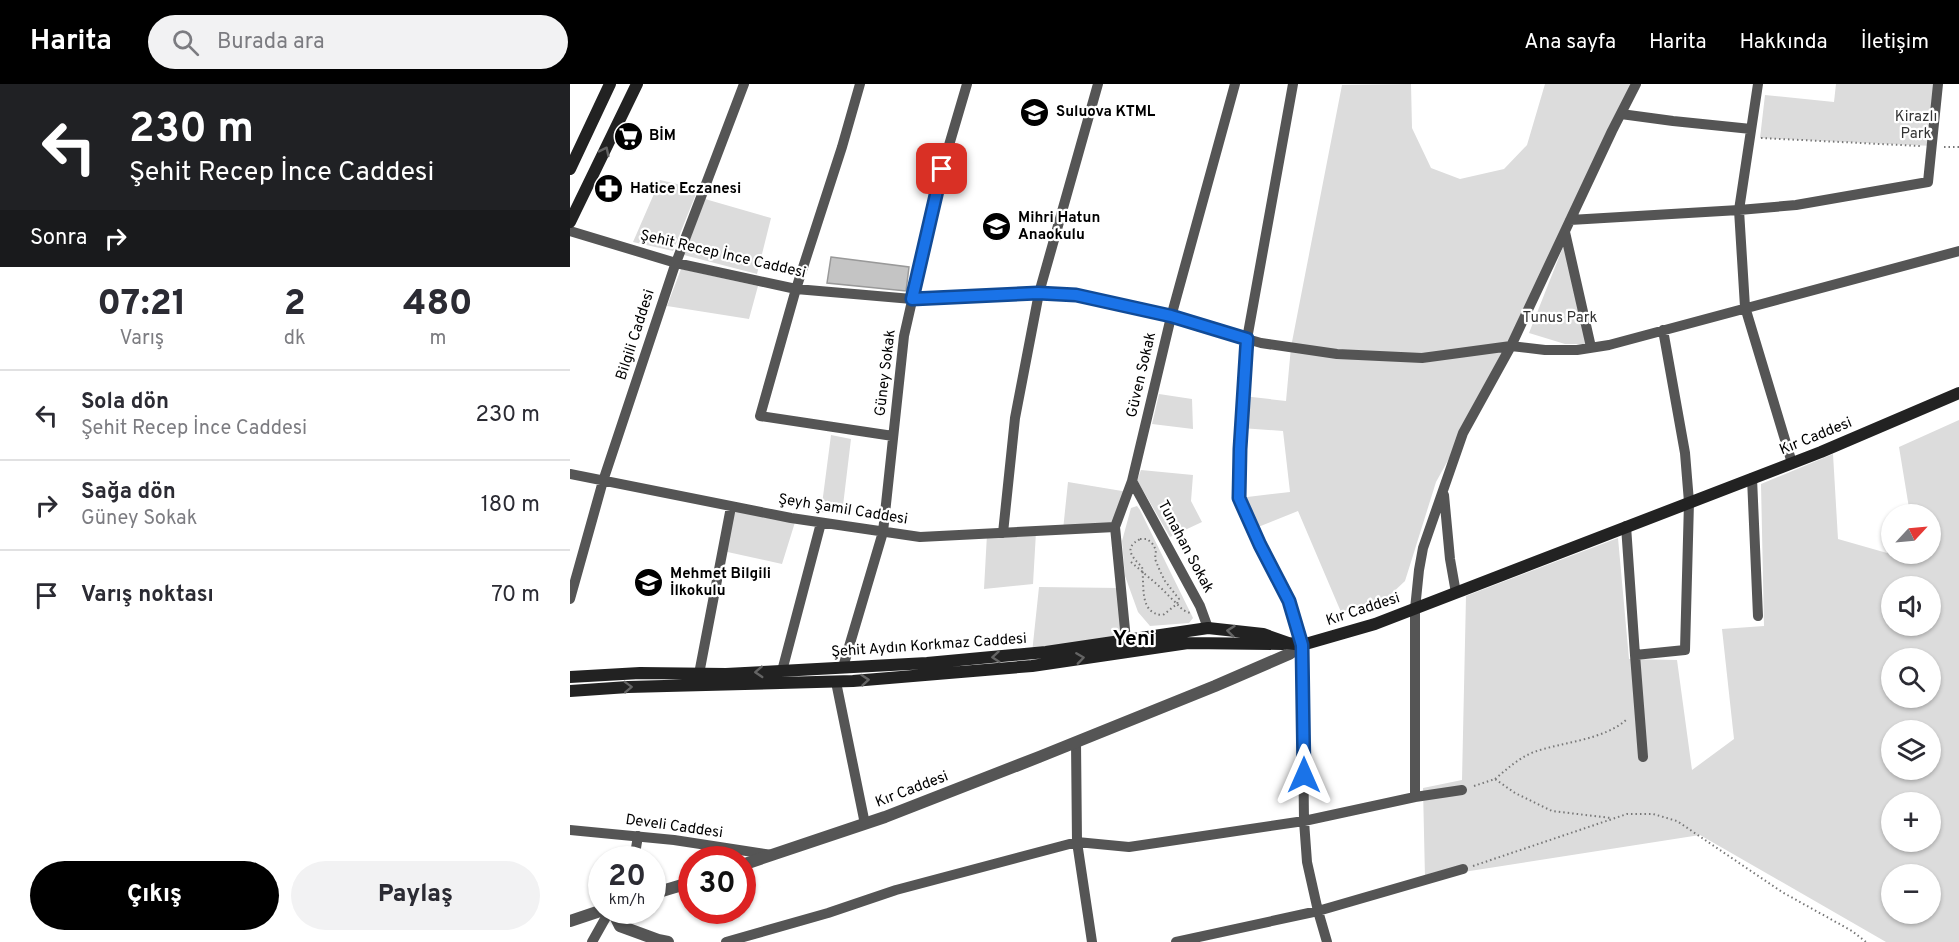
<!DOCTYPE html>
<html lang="tr">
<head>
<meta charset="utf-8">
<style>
  :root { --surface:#fff; --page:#f2f2f3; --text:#2b2b33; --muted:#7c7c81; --line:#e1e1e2; --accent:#000 }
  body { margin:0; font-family:Overpass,sans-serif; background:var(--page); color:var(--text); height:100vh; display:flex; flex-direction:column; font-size:22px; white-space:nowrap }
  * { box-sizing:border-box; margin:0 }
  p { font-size:20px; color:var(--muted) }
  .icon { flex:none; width:33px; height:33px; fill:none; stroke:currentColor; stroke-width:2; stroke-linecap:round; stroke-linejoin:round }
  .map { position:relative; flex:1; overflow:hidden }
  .details { display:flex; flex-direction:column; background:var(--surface); width:570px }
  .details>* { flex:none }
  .guide { background:#202124; color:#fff; overflow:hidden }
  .needle { width:39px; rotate:64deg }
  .buttons { position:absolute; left:1311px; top:420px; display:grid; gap:12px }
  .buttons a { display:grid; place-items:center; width:60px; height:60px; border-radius:50%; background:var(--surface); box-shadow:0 2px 4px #0004; font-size:30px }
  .speed { position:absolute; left:18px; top:762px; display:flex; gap:12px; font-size:30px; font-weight:700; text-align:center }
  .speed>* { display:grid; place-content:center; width:78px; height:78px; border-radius:50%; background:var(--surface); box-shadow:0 2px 4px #0004; line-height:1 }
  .speed small { font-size:15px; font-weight:400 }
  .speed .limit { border:9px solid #d22; background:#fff; color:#111 }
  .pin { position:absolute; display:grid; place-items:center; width:51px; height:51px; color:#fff; margin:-26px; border-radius:12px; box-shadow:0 3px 9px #0006 }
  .me { position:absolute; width:66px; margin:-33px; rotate:0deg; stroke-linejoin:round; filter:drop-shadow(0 0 4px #0008) }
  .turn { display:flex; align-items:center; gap:21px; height:126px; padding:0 30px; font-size:27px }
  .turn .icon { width:78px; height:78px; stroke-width:2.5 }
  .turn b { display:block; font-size:42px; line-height:51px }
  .then { display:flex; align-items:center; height:57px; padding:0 30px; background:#0003; gap:12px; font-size:22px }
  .eta { display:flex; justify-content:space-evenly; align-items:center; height:102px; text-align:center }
  .eta b { font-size:36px; font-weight:800; line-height:42px }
  .cta { display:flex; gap:12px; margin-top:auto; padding:12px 30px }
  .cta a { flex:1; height:69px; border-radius:36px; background:var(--accent); color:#fff; font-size:24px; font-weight:800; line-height:69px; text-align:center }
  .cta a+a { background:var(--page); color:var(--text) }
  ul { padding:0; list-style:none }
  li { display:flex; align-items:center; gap:18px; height:90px; padding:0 30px; border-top:2px solid var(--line) }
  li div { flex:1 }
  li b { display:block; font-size:22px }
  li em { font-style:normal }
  header { display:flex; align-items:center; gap:36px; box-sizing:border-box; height:84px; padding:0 30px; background:var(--accent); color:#fff }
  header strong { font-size:28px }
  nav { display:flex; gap:33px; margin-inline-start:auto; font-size:21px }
  .search { width:420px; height:54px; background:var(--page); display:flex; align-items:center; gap:15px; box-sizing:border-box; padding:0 21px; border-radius:33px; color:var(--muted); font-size:22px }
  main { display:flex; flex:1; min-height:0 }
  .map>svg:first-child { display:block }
</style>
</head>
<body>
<header>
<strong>Harita</strong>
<div class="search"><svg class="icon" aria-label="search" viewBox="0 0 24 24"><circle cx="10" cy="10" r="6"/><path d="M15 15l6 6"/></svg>Burada ara</div>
<nav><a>Ana sayfa</a><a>Harita</a><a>Hakkında</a><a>İletişim</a></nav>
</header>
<main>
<section class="details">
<div class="guide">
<div class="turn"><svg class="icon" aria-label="left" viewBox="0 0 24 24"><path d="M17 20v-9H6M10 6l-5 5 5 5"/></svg><div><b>230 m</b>Şehit Recep İnce Caddesi</div></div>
<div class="then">Sonra<svg class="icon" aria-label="right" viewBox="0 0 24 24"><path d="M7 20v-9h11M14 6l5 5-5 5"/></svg></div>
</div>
<div class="eta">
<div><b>07:21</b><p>Varış</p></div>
<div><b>2</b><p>dk</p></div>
<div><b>480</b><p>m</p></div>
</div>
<ul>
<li><svg class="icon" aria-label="left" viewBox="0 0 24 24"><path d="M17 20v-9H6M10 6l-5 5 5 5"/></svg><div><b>Sola dön</b><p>Şehit Recep İnce Caddesi</p></div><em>230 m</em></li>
<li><svg class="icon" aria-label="right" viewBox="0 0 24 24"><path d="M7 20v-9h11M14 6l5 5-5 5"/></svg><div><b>Sağa dön</b><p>Güney Sokak</p></div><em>180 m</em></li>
<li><svg class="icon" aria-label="arrive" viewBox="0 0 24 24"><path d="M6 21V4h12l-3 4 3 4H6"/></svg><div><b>Varış noktası</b></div><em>70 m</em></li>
</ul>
<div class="cta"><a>Çıkış</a><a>Paylaş</a></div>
</section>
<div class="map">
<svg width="1389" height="858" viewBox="0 0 1389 858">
  <rect width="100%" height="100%" fill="#fff"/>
  <path fill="#dcdcdc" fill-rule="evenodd" d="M 841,0 L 842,44 L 861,84 L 890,95 L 934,85 L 957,61 L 975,0 L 1064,0 L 941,262 L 866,398 L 835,497 L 818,513 L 771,528 L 728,427 L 683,445 L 669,414 L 720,408 L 713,347 L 671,344 L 673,312 L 716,317 L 721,263 L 772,1 Z
    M 1266,0 L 1368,0 L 1363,62 L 1190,54 L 1195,11 L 1264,18 Z
    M 90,96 L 128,105 L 103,167 L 63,158 Z
    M 135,115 L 201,134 L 187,190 L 114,171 Z
    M 995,158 L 1019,260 L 995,260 L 959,249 Z
    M 111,185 L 188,202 L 179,235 L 97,222 Z
    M 589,310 L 622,315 L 623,345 L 582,340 Z
    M 1389,336 L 1389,858 L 1316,858 L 1130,751 L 855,794 L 853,704 L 892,696 L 896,512 L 1048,454 L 1059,575 L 1107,576 L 1122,686 L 1164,655 L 1152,545 L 1194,542 L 1191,400 L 1263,370 L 1268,455 L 1317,469 L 1321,463 L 1322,470 L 1360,470 L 1360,430 L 1340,430 L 1329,363 ZM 1322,502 L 1360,502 L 1360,542 L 1322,542 ZM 1322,574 L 1360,574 L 1360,614 L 1322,614 ZM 1322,646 L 1360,646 L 1360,686 L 1322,686 ZM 1322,718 L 1360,718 L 1360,758 L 1322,758 ZM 1322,790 L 1360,790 L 1360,830 L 1322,830 Z
    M 261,351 L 281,355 L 272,430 L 251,428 Z
    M 571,386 L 623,391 L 621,417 L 632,438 L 600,453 L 567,396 Z
    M 498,398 L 558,408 L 545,443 L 493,446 Z
    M 567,422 L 570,426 L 623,534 L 619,539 L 580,542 L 568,528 L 555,492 L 552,457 L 561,424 Z
    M 161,423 L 226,435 L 212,480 L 153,467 Z
    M 466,448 L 463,500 L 414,505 L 417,450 Z
    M 469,503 L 550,504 L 556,556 L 462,569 Z"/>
  <path fill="#c4c4c4" stroke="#999" stroke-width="1.5" d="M 261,173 L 339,183 L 336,207 L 257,199 Z"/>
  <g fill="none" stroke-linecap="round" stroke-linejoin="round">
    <path stroke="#777" stroke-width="2" stroke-dasharray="1.5 3" stroke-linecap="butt" d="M 1191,54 L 1350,62
      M 1374,63 L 1389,63
      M 570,455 L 577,455 L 582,459 L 586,466 L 585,475 L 590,487 L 595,497 L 609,515 L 607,520 L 593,531 C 568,530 575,500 572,483 C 562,473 553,464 570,455 Z
      M 561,478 L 590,503 L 613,526 L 620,529
      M 925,695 C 938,684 949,674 964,668 C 992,658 1035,656 1057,635
      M 904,702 L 925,695 L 945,709 L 982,727 L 1041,734
      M 903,782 L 1057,730 L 1083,730 L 1107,737 L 1212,808 L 1282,847 L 1296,858"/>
    <path stroke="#555" stroke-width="10" d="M 290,0 L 272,63 L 226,205 L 190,332 L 323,352
      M 723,0 L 677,255 L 670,365 L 669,414 L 690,461 L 719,517 L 732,561 L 734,737 L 737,778 L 748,827 L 757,858
      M 1188,0 L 1169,126 L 1175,223 L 1222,379
      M 1051,30 L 1103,37 L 1181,45
      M 1000,136 L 1169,126 L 1226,121 L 1358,98 L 1368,0
      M 0,147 L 106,179 L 226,205 L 342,215 L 469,209 L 506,211 L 601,233 L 691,259 L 767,270 L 852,274 L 941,262 L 975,266 L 1007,266 L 1039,261 L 1389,167
      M 995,148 L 1021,263
      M 0,390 L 221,434 L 350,453 L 545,443
      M 1182,394 L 1188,532
      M 562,397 L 630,522 L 638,544
      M 874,411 L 880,475 L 886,509
      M 1056,442 L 1065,571 L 1115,566 L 1119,418 L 1115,369 L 1093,246
      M 433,449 L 445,334 L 469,209 L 528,0
      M 0,515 L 33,397 L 104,184 L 174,0
      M 556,556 L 545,443 L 562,397 L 601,233 L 665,0
      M 1065,571 L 1073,673
      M 273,583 L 313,448 L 334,252 L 372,85 L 397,0
      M 212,587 L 251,439
      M 129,590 L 161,423
      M 266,598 L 295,740
      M 506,658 L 507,758 L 522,858
      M 845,713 L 845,525 L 849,486 L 853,464 L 893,349 L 941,262 L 1042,47 L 1066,0
      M 0,746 L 104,756 L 202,771
      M 64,776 L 68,752
      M 22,858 L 40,826
      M 156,858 L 258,829 L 326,806 L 507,758 L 559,763 L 734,737 L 845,713 L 892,706
      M 606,858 L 748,827 L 893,785"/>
    <path stroke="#555" stroke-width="12" d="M 172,781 L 315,733 L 469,673 L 645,602 L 719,570 L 732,561
      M 82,810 L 122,798
      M 42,826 L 50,842 L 88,856 L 98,858
      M 0,837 L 33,826"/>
    <path stroke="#222" stroke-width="12" d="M 0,85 L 40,0
      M 0,138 L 67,0
      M 0,593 L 70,589 L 156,590 L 357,579 L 476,568 L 638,544 L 693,550 L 718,559 L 732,561 L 805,540 L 1251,368 L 1389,309
      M 0,607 L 58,603 L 283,597 L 462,582 L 618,559 L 713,560"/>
  </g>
  <defs><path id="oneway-chevron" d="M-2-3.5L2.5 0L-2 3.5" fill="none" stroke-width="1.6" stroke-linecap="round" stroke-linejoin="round" transform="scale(1.5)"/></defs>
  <g stroke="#646464">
    <use href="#oneway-chevron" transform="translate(35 67) rotate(-64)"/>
    <use href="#oneway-chevron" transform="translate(661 547) rotate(-174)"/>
    <use href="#oneway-chevron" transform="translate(426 573) rotate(175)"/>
    <use href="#oneway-chevron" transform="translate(510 574) rotate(-8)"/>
    <use href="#oneway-chevron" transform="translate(189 588) rotate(177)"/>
    <use href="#oneway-chevron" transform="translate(295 596) rotate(-5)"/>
    <use href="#oneway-chevron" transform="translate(58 603) rotate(-2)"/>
  </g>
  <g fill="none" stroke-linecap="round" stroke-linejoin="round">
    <defs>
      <path id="route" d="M 372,85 L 342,215 L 468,209 L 506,211 L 601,232 L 677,255 L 670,365 L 669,414 L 690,461 L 719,517 L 732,561 L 734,691"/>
    </defs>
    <use href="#route" stroke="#114b97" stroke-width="15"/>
    <use href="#route" stroke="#1a73e8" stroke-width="10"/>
  </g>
  <defs>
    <symbol id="school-disc" viewBox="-11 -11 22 22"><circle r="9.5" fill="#000" stroke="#fff"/><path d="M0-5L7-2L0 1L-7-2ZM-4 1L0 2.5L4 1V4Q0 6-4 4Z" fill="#fff"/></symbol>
    <symbol id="supermarket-disc" viewBox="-11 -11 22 22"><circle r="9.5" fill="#000" stroke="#fff"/><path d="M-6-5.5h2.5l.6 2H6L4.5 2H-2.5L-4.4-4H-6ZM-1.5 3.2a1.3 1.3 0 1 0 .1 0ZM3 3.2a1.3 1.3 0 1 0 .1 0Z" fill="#fff"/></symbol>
    <symbol id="pharmacy-disc" viewBox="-11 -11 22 22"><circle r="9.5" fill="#000" stroke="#fff"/><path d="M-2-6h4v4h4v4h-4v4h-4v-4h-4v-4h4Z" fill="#fff"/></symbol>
  </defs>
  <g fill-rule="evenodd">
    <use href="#school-disc" x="448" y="12" width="33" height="33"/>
    <use href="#supermarket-disc" x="42" y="36" width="33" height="33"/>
    <use href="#pharmacy-disc" x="22" y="88" width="33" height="33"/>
    <use href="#school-disc" x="410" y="126" width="33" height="33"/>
    <use href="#school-disc" x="62" y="482" width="33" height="33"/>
  </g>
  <g text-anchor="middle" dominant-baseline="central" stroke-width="4.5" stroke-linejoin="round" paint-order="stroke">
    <g font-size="15" font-weight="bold" fill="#000" stroke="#fff" text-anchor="start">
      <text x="486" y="28">Suluova KTML</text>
      <text x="79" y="52">BİM</text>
      <text x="60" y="105">Hatice Eczanesi</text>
      <text x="448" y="134">Mihri Hatun<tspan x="448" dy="17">Anaokulu</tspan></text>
      <text x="100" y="490">Mehmet Bilgili<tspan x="100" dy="17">İlkokulu</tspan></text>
    </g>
    <g font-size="15" fill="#333" stroke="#fff">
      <text x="1346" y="33">Kirazlı<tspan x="1346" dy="17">Park</tspan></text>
      <text x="990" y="234">Tunus Park</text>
    </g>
    <g font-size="15" fill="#000" stroke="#fff">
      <text transform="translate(153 171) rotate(13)">Şehit Recep İnce Caddesi</text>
      <text transform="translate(66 251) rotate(-72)">Bilgili Caddesi</text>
      <text transform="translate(316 289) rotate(-83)">Güney Sokak</text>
      <text transform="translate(572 291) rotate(-77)">Güven Sokak</text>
      <text transform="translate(1246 353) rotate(-22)">Kır Caddesi</text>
      <text transform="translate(273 426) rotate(9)">Şeyh Şamil Caddesi</text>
      <text transform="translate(615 463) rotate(62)">Tunahan Sokak</text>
      <text transform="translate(793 526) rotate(-18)">Kır Caddesi</text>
      <text transform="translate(359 562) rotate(-4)">Şehit Aydın Korkmaz Caddesi</text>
      <text transform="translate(342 706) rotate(-21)">Kır Caddesi</text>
      <text transform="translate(104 743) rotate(8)">Develi Caddesi</text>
    </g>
    <g font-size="21" font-weight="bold" fill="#000" stroke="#fff">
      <text x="564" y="555">Yeni</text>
    </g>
  </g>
</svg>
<div class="buttons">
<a><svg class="needle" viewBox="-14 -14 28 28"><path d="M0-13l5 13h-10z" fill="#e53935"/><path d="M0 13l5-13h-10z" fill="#7c7c81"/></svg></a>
<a><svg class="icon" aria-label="sound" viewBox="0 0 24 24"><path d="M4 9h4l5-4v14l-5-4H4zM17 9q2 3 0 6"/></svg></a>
<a><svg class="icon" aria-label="search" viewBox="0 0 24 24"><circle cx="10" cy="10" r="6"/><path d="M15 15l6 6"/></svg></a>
<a><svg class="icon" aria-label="layers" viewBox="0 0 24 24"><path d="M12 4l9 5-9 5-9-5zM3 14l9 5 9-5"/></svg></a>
<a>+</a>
<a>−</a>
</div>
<div class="speed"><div>20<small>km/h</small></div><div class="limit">30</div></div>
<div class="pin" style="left:372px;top:85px;background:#d93025"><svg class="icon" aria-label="arrive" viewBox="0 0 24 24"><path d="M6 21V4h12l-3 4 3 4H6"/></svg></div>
<svg class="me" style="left:734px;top:691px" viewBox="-20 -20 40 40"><path d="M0-17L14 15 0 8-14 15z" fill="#1a73e8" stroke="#fff" stroke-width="4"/></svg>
</div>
</main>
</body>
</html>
